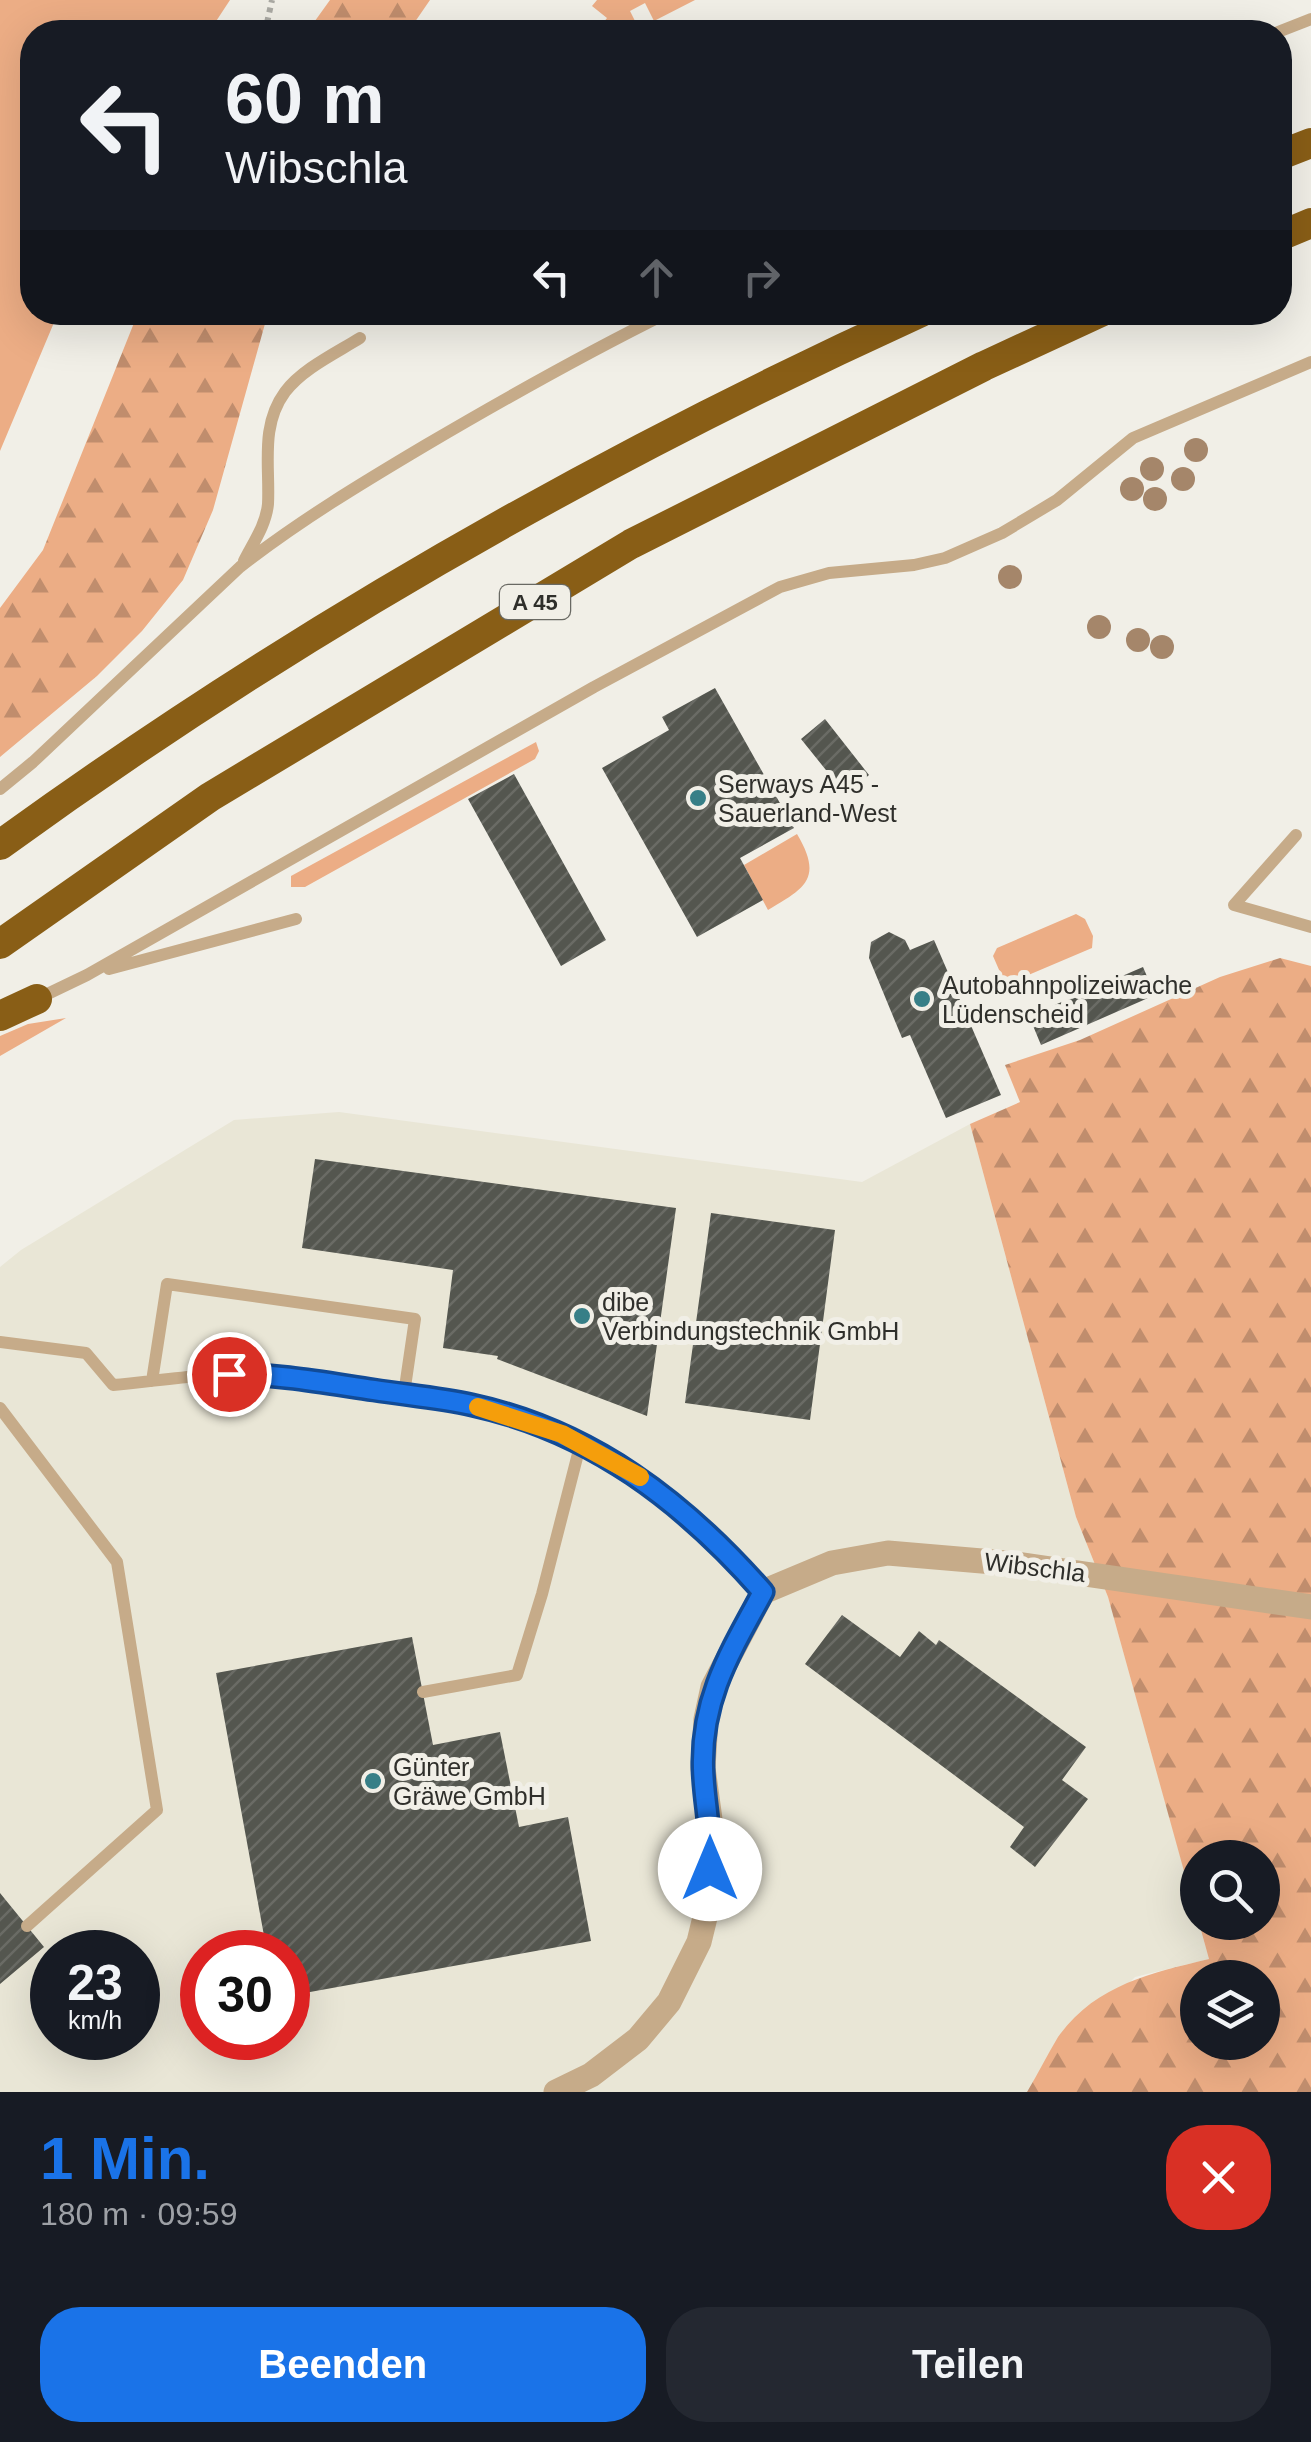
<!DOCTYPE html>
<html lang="de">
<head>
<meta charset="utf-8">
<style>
  :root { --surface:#171b24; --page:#242831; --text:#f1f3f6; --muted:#9ea1a6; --accent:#1a73e8 }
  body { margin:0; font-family:Helvetica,sans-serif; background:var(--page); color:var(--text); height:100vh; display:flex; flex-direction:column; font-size:38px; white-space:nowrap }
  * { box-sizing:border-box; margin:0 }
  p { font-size:32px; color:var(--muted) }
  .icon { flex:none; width:55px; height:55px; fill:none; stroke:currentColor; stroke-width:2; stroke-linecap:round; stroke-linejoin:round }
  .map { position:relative; height:2092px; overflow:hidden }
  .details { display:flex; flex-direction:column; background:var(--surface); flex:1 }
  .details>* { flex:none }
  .guide { position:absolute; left:20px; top:20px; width:1272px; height:305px; border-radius:40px; box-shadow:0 10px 40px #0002; background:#171b24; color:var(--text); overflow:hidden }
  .fabs { position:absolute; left:1180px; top:1840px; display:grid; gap:20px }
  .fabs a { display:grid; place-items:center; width:100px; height:100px; border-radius:50%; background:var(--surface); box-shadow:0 10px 40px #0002; font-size:50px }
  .speed { position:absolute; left:30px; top:1930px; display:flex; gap:20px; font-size:50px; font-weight:700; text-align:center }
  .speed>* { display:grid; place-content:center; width:130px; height:130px; border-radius:50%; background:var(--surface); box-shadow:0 10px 40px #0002; line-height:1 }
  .speed small { font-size:25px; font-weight:400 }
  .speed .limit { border:15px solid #d22; background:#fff; color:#111 }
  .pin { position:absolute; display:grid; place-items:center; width:85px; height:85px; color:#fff; margin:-42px; border:5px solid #fff; border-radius:50%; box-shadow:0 2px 10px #0007 }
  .me { position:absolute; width:110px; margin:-55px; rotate:0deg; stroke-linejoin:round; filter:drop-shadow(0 0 8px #0008) }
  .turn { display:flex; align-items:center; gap:35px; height:210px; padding:0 40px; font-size:45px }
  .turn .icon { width:130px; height:130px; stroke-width:2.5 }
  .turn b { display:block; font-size:70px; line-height:85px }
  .lanes { display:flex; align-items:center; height:95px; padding:0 40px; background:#0003; justify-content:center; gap:50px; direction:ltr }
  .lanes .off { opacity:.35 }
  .round { display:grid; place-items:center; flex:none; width:105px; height:105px; border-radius:40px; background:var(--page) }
  .overview { display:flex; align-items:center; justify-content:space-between; height:170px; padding:0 40px }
  h1 { font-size:60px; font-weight:800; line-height:75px; color:var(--accent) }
  .button { display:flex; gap:20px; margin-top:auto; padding:20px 40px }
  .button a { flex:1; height:115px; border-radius:40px; background:var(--accent); color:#fff; font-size:40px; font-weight:800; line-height:115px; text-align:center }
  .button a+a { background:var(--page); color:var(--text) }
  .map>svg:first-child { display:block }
</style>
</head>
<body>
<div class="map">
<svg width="1311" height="2092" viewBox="0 0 1311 2092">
  <defs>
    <pattern id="forest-firs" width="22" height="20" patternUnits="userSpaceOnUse" patternTransform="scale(2.5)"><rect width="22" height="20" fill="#ecad85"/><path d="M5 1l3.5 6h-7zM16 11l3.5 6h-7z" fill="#c08d6d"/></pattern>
    <pattern id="building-hatch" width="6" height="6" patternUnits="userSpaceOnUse" patternTransform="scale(2.5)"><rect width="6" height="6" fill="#54564f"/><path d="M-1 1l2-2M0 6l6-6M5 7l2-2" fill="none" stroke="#6a6b65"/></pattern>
  </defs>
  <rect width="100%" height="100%" fill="#f1efe7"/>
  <path fill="#e9e6d6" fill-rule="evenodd" d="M 339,1112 L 862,1182 L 970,1124 L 1076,1517 L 1108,1597 L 1209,1959 L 1135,1977 L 1027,2092 L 0,2092 L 0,1267 L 21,1250 L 234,1120 ZM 52,1952 L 138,1952 L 138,2038 L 52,2038 ZM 202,1952 L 288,1952 L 288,2038 L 202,2038 Z"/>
  <path fill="#ecad85" d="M 0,0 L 230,0 L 209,32 L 32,32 L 32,312 L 58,313 L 0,451 Z
    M 597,0 L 695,0 L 654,21 L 645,3 L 630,11 L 638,27 L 627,32 L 596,32 L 607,18 L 592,6 Z
    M 536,742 L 539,751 L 535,759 L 305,887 L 291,887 L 291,876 Z
    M 797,834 C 823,878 806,888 768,910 L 744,865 Z
    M 1076,914 L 1085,919 L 1093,936 L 1092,948 L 1012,982 L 1003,979 L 993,956 L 997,948 Z
    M 66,1018 L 0,1056 L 0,1036 L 28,1024 Z"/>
  <path fill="url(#forest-firs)" fill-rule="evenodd" d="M 330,0 L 430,0 L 408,32 L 307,32 Z
    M 138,313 L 268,313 L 213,510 L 183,580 L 142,631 L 97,676 L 0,757 L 0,608 L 43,550 Z
    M 1280,958 L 1311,966 L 1311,2092 L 1027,2092 C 1038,2074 1047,2055 1058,2037 C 1095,1985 1151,1973 1209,1959 L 1199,1923 L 1262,1922 L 1262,1858 L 1198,1858 L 1197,1918 L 1108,1597 L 1076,1517 L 970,1124 L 1020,1102 L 1005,1065 L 1080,1040 L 1220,977 ZM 1198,1978 L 1262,1978 L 1262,2042 L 1198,2042 Z"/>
  <path fill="url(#building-hatch)" d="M 715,688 L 794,828 L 740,858 L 763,900 L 697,937 L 602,768 L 669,730 L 662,717 Z
    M 825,719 L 869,775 L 846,795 L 801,739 Z
    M 514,774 L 606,940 L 561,966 L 468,799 Z
    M 889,932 L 905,940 L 910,950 L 934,940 L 1001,1095 L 946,1118 L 910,1035 L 902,1038 L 869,958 L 871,942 Z
    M 1143,967 L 1155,995 L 1041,1045 L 1029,1016 Z
    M 315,1159 L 676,1208 L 647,1416 L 497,1359 L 498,1356 L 443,1348 L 453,1270 L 302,1248 Z
    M 711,1213 L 835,1230 L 810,1420 L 685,1403 Z
    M 842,1615 L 900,1657 L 919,1631 L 936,1645 L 939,1640 L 1086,1747 L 1062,1780 L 1088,1799 L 1035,1867 L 1010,1847 L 1024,1827 L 805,1664 Z
    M 412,1637 L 433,1745 L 500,1732 L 519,1827 L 568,1817 L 591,1941 L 288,1996 L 288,1952 L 267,1952 L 216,1673 Z
    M 0,1893 L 44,1947 L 0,1984 Z"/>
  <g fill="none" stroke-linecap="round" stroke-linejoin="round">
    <path stroke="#aaa9a3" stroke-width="6" stroke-dasharray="5 5" stroke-linecap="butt" d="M 265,32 L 272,0"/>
    <path stroke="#c6ab89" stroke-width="12" d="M 1278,32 L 1311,19
      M 244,561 C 253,543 266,525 268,504 C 270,466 260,426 285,392 C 302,369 336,353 360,338
      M 0,789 L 33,762 L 240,567 C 299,521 362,483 426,445 C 506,398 586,353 669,312
      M 1296,835 L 1234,905 L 1311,927
      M 109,969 L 296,919
      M 37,999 L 87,975 L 594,687 L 780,587 L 829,573 L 914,565 L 945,558 L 1002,533 L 1057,500 L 1133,438 L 1311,362
      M 0,1342 L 86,1353 L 113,1385 C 158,1381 203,1373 249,1374 C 286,1374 326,1383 362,1388 C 436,1399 515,1407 583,1443 C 653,1480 711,1532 763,1592
      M 152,1381 L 167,1284 L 415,1319 L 404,1394
      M 0,1408 L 117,1562 L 157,1810 L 27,1926
      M 423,1692 L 517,1675 L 542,1594 L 581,1442"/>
    <path stroke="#c6ab89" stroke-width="25" d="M 556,2092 L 591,2075 L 638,2039 L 669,2002 L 699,1942 L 708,1905 L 712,1834 L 703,1768 L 706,1719 L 713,1687 L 763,1592 L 832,1563 L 888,1553 L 1017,1564 L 1311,1607"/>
    <path stroke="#895e16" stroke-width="30" d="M 1280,155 L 1311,143
      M 1280,236 L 1311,223
      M 0,845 C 287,637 598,459 921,312
      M 0,944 L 210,797 L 631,544 L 984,366 L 1101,312
      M 0,1016 L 37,999"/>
  </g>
  <g fill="#a5866a">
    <circle cx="1196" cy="450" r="12"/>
    <circle cx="1152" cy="469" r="12"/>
    <circle cx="1183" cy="479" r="12"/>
    <circle cx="1132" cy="489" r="12"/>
    <circle cx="1155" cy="499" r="12"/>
    <circle cx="1010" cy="577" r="12"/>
    <circle cx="1099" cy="627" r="12"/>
    <circle cx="1138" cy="640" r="12"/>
    <circle cx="1162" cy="647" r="12"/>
  </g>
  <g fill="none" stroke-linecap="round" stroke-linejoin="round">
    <defs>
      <path id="route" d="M 229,1374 C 278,1374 326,1383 374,1390 C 406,1395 440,1398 472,1405 C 592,1431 684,1502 763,1592 C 731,1651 701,1698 703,1768 C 704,1803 712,1831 710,1869"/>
    </defs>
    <use href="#route" stroke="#114b97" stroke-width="25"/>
    <use href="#route" stroke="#1a73e8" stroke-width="18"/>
    <path stroke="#f59e0b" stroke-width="18" d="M 478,1407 L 562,1434 L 640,1477"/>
  </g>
  <g fill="#377f87" stroke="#f1efe7" stroke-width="4">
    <circle cx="698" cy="798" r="10"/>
    <circle cx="922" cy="999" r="10"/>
    <circle cx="582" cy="1316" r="10"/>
    <circle cx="373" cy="1781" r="10"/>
  </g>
  <g text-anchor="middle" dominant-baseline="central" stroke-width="10" stroke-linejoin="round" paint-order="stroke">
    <rect fill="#f1efe7" stroke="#696963" stroke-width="2.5" x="500" y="585" width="70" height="34" rx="8"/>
    <g font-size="22" font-weight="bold" fill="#2f2f2b">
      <text x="535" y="602">A 45</text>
    </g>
    <g font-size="25" fill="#2f2f2b" stroke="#f1efe7" text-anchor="start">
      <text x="718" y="784">Serways A45 -<tspan x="718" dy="29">Sauerland-West</tspan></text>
      <text x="942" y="985">Autobahnpolizeiwache<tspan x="942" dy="29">Lüdenscheid</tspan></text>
      <text x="602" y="1302">dibe<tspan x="602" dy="29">Verbindungstechnik GmbH</tspan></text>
      <text x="393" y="1767">Günter<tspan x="393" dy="29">Gräwe GmbH</tspan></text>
    </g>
    <g font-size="25" fill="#2f2f2b" stroke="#f1efe7">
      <text transform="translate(1035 1567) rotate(7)">Wibschla</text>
    </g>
  </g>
</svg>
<div class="fabs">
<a><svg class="icon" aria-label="search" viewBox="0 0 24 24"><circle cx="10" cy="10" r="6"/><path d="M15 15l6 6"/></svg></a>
<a><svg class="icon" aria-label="layers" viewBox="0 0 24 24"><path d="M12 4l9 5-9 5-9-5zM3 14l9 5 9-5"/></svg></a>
</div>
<div class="speed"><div>23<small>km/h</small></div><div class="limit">30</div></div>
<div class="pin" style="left:229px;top:1374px;background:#d93025"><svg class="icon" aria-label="arrive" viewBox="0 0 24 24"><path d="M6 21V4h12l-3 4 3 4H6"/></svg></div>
<svg class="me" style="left:710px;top:1869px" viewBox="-20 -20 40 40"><circle r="19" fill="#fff"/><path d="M0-13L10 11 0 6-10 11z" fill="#1a73e8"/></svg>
<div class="guide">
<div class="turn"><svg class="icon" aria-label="left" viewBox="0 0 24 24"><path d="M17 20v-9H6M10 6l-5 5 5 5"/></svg><div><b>60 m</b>Wibschla</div></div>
<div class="lanes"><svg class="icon" aria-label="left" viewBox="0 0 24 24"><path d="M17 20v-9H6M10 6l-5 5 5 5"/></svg><svg class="icon off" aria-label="ahead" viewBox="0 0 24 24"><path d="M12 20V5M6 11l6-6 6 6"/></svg><svg class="icon off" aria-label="right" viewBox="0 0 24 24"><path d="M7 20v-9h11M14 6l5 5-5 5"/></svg></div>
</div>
</div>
<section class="details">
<div class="overview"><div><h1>1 Min.</h1><p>180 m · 09:59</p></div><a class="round" style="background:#d93025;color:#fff"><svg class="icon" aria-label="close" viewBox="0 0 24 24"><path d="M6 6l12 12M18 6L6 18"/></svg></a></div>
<div class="button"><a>Beenden</a><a>Teilen</a></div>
</section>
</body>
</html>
